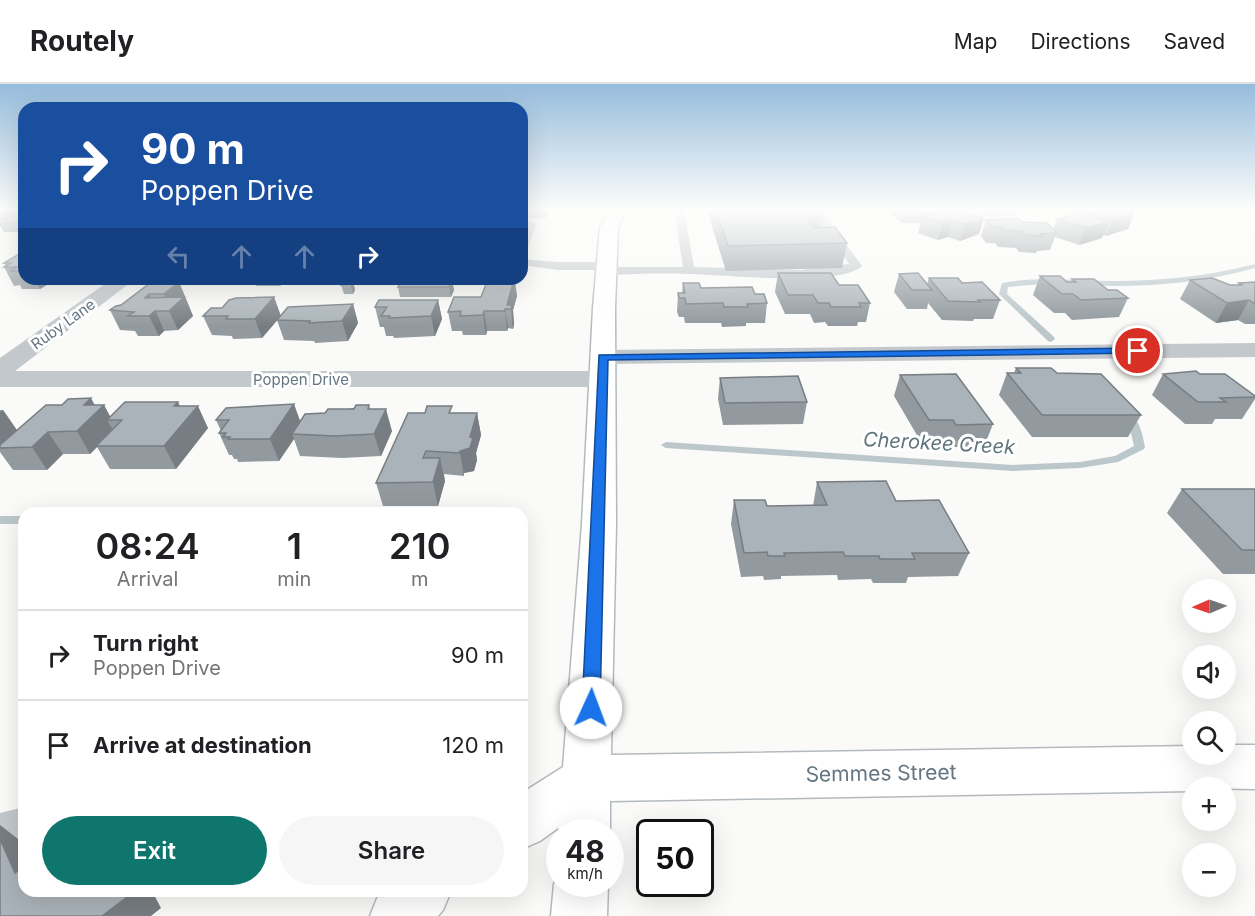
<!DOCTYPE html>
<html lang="en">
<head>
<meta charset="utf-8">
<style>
  :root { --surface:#fff; --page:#f6f6f6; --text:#202124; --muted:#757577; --line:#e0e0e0; --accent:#0f766e }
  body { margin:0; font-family:Inter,sans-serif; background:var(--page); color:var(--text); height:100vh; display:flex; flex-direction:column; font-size:22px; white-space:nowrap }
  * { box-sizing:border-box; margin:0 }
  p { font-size:20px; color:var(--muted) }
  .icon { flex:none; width:33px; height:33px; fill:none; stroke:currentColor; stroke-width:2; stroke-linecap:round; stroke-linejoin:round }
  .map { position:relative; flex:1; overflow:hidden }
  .panel { position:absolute; left:18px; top:423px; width:510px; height:390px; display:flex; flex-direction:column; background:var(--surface); border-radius:18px; box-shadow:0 6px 24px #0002 }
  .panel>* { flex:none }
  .banner { position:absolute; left:18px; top:18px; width:510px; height:183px; border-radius:18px; box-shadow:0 6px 24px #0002; background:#1a4fa0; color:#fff; overflow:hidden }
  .needle { width:39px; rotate:268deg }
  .fabs { position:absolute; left:1182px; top:495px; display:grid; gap:12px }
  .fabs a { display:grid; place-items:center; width:54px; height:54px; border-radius:50%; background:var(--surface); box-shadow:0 6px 24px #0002; font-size:30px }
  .speed { position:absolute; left:546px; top:735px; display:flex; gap:12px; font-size:30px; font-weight:700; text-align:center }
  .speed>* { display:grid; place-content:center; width:78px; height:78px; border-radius:50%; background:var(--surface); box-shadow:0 6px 24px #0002; line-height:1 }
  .speed small { font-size:15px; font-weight:400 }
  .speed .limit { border:3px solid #111; border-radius:9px; background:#fff; color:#111 }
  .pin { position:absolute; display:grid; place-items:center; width:51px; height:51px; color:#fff; margin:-26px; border:3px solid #fff; border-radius:50%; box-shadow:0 2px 6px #0007 }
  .me { position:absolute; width:66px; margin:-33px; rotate:2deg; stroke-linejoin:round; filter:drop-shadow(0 0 4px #0008) }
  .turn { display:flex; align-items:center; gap:21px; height:126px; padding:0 24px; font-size:27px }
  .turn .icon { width:78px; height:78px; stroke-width:2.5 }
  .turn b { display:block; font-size:42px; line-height:51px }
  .lanes { display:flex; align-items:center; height:57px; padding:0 24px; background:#0003; justify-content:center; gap:30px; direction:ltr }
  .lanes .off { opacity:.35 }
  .eta { display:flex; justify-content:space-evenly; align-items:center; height:102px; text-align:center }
  .eta b { font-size:36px; font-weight:600; line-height:42px }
  .primary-button { display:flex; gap:12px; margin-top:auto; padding:12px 24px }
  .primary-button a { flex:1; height:69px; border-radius:36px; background:var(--accent); color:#fff; font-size:24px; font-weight:600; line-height:69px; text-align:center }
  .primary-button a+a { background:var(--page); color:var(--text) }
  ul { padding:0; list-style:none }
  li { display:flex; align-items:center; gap:18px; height:90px; padding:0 24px; border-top:2px solid var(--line) }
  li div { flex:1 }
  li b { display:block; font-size:22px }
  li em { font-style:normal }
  header { display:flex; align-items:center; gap:36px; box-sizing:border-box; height:84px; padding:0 30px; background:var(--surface); border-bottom:2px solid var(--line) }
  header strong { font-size:28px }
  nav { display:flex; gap:33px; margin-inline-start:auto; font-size:21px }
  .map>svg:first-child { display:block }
</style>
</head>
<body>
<header>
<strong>Routely</strong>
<nav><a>Map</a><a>Directions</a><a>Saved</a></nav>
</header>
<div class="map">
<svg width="1255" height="832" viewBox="0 0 1255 832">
  <rect width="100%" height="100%" fill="#fafaf8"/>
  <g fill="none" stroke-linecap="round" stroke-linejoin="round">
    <path fill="#bbc7cb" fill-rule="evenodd" d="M 1255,180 L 1255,184 C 1209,197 1162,202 1114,202 C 1079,201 1043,199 1008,203 L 1007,210 L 1054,253 L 1055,255 L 1051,258 L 1048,257 L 999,210 L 1002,199 C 1038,192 1077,197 1113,197 C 1162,197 1208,192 1255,180 Z
      M 1125,327 C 1140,334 1142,348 1145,363 L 1144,365 L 1118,378 L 1080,384 L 1013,387 L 666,364 L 661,361 L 666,358 L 1013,381 L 1080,378 L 1115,372 L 1134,362 L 1129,340 L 1120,330 Z
      M 0,432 L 24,432 L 24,440 L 0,440 Z"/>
    <defs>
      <path id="secondary" d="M 610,126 L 626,126 L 618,143 L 615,224 L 616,440 L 611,671 L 1192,662 L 1192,670 L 1226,670 L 1226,661 L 1255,661 L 1255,705 L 1192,704 L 1192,707 L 610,717 L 610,748 L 560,748 L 560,751 L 558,744 L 540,757 L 522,765 L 522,709 L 563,683 L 582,440 L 593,224 L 600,143 Z
        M 560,786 L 560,800 L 608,800 L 607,832 L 551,832 L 554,800 Z
        M 384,807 L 451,807 L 443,826 L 438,832 L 370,832 L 378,812 Z"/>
    </defs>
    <use href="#secondary" stroke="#b3babf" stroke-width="3"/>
    <path fill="#c3c8cc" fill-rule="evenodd" d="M 674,126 L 684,126 L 694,183 L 800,186 L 849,180 L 811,126 L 821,126 L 862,182 C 838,204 722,190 687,190 C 661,189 634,190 608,191 L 604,190 L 603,186 L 558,186 L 522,181 L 522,175 L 558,178 L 608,178 L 612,180 L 613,183 L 683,183 Z
      M 522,137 L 531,137 L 536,140 L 528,163 L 522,166 L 522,149 L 525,143 L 522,143 Z
      M 24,723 L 24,753 L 0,759 L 0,729 Z"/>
    <path fill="#c3c8cc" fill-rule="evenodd" d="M 976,126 L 1024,126 C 1011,142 995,134 978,130 Z
      M 112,195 L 135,195 L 15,287 L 602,287 L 611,289 L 615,295 L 611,301 L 602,303 L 0,303 L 0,274 Z
      M 1255,259 L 1255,273 L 603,280 L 594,278 L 591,273 L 594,268 L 603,266 Z"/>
    <use href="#secondary" fill="#fff" fill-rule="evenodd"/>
  </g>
  <path fill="#929a9f" d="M 0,126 L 24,126 L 24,128 L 15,133 L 24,133 L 24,148 L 4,148 L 0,142 L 0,139 L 3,137 L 0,137 Z
    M 522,126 L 548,126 L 546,134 L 522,134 Z
    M 708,126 L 824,126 L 825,127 L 822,143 L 847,159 L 842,184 L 726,187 L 708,130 Z
    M 887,126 L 939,126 L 938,128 L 965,128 L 979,150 L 960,157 L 948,153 L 938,156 L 918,149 L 921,139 L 901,139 Z
    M 1077,126 L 1130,126 L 1129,127 L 1128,145 L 1106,152 L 1103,151 L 1102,154 L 1079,161 L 1055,153 L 1050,166 L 1037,167 L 1036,169 L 1019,168 L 1016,164 L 998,163 L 995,159 L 986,159 L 981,152 L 986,136 L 1022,138 L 1053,145 L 1057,135 L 1075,130 Z
    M 24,169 L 24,195 L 61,195 L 55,196 L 40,205 L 22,205 L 20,201 L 14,202 L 4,183 L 6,182 L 4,179 Z
    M 778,189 L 839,201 L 870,219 L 866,238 L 858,238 L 857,242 L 828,242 L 825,238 L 814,239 L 810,230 L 785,230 L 775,208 Z
    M 899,190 L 927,200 L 929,194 L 962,199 L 1000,216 L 993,235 L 974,235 L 973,237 L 942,236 L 928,219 L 927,225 L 907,225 L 894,208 Z
    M 1040,192 L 1067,198 L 1071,198 L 1072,195 L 1108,206 L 1128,214 L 1119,233 L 1072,236 L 1065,229 L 1054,229 L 1033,211 Z
    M 188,195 L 224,195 L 220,199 L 190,199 Z
    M 254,195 L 285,195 L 285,196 L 280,202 L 256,202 Z
    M 488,195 L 515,195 L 517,212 L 513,226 L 514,240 L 513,245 L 508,244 L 507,247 L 487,247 L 486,251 L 463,251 L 462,247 L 452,247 L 448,228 L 481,213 Z
    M 1190,196 L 1230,201 L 1237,201 L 1239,199 L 1255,198 L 1255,240 L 1245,240 L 1238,236 L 1216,239 L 1180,215 Z
    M 353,197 L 355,206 L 353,210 L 344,210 L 341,201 Z
    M 452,197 L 454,206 L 451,213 L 400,213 L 398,203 Z
    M 179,198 L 193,232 L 178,246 L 164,247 L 159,252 L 138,252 L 135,247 L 120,246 L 110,226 Z
    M 683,199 L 701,204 L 755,210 L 767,219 L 765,239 L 746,239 L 746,242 L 722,243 L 721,239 L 685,239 L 684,233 L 679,233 L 677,228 L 678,209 L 682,209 Z
    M 274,213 L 280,232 L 353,220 L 358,239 L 348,257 L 315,259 L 314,257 L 284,256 L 277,236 L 262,254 L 233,255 L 232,252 L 212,251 L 203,232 L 222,224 Z
    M 438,216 L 442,235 L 435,252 L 394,254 L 393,252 L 386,252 L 384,243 L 380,243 L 375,223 Z
    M 1016,284 L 1057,289 L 1141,331 L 1128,353 L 1032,353 L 999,311 L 1007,289 L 1014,289 Z
    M 1163,290 L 1200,290 L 1255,312 L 1255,315 L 1242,335 L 1215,335 L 1212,340 L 1185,340 L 1152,311 Z
    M 900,291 L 993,340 L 984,363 L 948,363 L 945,358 L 921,358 L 894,312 Z
    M 720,294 L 807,318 L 803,340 L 723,341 L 718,315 Z
    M 95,321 L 104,321 L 110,333 L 180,322 L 208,344 L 176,385 L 110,385 L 97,363 L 90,370 L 63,370 L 47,386 L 13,386 L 0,368 L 0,326 L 3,326 L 17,346 Z
    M 369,321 L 370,325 L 392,347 L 381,372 L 342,374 L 300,372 L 294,355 L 279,377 L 238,378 L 237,375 L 234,375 L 232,371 L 229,371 L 219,349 L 221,347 L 216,336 L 300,338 L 325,329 Z
    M 453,329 L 477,329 L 481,351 L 476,369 L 477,376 L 474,387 L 464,389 L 464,392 L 444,390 L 445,397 L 438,422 L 383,422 L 376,399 Z
    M 817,398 L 896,417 L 969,469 L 958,492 L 908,493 L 906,499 L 873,499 L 871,495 L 838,496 L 837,491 L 781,492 L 781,495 L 764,496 L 763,492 L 741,493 L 731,440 L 734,416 L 767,422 L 813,422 Z
    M 1182,405 L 1255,405 L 1255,490 L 1223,490 L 1167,429 Z"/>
  <path fill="#777d82" d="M 0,126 L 24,126 L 24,128 L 7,137 Z
    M 545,126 L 548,126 L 546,134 Z
    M 1122,126 L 1130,126 L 1128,127 L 1135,128 L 1128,145 L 1106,152 L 1113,135 Z
    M 984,134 L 979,150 L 960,157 L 965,140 Z
    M 952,136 L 948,153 L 938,156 L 943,139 Z
    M 24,137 L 24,148 L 19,139 Z
    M 1109,138 L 1102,154 L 1079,161 L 1086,144 Z
    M 34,195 L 54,195 L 55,196 L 40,205 Z
    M 278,195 L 285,195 L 285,196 L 280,202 Z
    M 514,195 L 517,212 L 513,226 L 514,240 L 513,245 L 511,225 L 507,221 Z
    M 353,197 L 355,206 L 353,210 L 350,200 Z
    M 452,197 L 454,206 L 451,213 L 449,203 Z
    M 179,198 L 193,232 L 178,246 L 169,227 L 171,225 L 164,210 Z
    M 149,210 L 164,247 L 159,252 L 149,232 L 145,214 Z
    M 274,213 L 281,232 L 262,254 L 255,235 Z
    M 438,216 L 442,235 L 435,252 L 431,232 Z
    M 1249,216 L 1238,236 L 1216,239 L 1227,219 Z
    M 353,220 L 358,239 L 348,257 L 342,237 Z
    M 505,225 L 508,244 L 507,247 L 505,227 Z
    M 484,227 L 487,247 L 486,251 L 483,231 Z
    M 91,314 L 98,327 L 104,321 L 112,336 L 107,336 L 113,346 L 96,362 L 97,363 L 90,370 L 77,347 L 84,321 Z
    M 178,318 L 186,336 L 198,322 L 208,344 L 176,385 L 164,362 L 174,322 Z
    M 294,320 L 302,342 L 292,350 L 294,355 L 279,377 L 270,355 Z
    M 386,325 L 392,347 L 381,372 L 374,350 Z
    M 3,326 L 18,348 L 0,364 L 0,328 Z
    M 477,329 L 481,351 L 476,369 L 477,376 L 474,387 L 464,389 L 464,392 L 460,369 L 460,367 L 470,353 Z
    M 48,348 L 63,370 L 47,386 L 32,363 Z
    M 440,374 L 445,397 L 438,422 L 433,398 Z
    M 0,741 L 18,755 L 24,769 L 24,796 L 15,789 L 0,755 Z
    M 135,807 L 152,807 L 161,824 L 151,832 L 102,832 Z"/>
  <path fill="#aab3b9" stroke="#777d82" stroke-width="1.5" d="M 716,126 L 824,126 L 825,127 L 803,127 L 814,144 L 835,143 L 847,159 L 728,162 Z
    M 946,126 L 966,126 L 962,127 L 984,134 L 965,140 L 952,136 L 943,139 L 923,133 Z
    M 1087,126 L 1125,126 L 1135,128 L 1113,135 L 1083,127 Z
    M 1080,129 L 1109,138 L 1086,144 L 1057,135 Z
    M 11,133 L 24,133 L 24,137 L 19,139 L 0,139 Z
    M 1019,135 L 1022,138 L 1047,139 L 1057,149 L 1040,150 L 1042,152 L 1025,151 L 1022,147 L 1004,146 L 1001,143 L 991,142 L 986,136 Z
    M 21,169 L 24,169 L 24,187 L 11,187 L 17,183 L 4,183 L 11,179 L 4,179 Z
    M 778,189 L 831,189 L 839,201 L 858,201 L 870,219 L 859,219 L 861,223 L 831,223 L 829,219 L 818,219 L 813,211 L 788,211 Z
    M 918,189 L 932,206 L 912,206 L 899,190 Z
    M 1040,192 L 1060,192 L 1067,198 L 1076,198 L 1072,195 L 1094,195 L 1108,206 L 1117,206 L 1128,214 L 1081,216 L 1073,210 L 1062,210 Z
    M 929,194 L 958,194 L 962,199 L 982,198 L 1000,216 L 978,216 L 980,218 L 948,217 Z
    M 1212,194 L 1230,201 L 1243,201 L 1239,199 L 1255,198 L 1255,220 L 1249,216 L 1227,219 L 1190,196 Z
    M 488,195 L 514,195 L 507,221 L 512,221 L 511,225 L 505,225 L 505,227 L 484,227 L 483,231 L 460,232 L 461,227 L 448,228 L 454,213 L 481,213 Z
    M 343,197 L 353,197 L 350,200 L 341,201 Z
    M 402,197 L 452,197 L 449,203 L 398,203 Z
    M 179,198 L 164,210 L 149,210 L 145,214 L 184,213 L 169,227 L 155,227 L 149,232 L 128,232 L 134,228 L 110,226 L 116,222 L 121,221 L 150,199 Z
    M 683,199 L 699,199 L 701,204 L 752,203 L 755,210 L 764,210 L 767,219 L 747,220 L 748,223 L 724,223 L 723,219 L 686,220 L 685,214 L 679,214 L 678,209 L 685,209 Z
    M 274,213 L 255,235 L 226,235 L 228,232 L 203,232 L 211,224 L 222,224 L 229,216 L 236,214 Z
    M 379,216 L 438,216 L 431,232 L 389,234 L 390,232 L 381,232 L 387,223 L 375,223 Z
    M 353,220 L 342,237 L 309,239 L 310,237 L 277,236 L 288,223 Z
    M 1016,284 L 1051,284 L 1057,289 L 1101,290 L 1141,331 L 1042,331 L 1007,289 L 1021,289 Z
    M 1196,287 L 1200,290 L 1225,290 L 1255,312 L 1255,313 L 1220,314 L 1226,318 L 1198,318 L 1163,290 Z
    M 956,290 L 993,340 L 956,341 L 953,336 L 929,336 L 900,291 Z
    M 798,292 L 807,318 L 725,319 L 720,294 Z
    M 91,314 L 84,321 L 104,321 L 77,347 L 48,348 L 32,363 L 0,364 L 0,361 L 46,321 L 62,321 L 68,315 Z
    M 125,318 L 178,318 L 174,322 L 198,322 L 164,362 L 96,362 L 122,336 L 107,336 Z
    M 294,320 L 270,355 L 228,355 L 230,353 L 223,353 L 226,349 L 219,349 L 229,336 L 216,336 L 226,324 Z
    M 356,321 L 369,321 L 368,325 L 386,325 L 374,350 L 334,352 L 292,350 L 305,330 L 325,329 L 328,325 L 354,325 Z
    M 427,322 L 452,322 L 449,329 L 477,329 L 470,353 L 473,354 L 470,364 L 460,367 L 460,369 L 426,367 L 423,374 L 440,374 L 433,398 L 376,399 L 408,329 L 425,329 Z
    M 886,397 L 896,417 L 939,416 L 969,469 L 912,469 L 915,475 L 880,475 L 879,472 L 845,472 L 843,468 L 784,469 L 785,472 L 768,472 L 767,468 L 744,469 L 734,416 L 765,416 L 767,422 L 827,421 L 817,398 Z
    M 1182,405 L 1255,405 L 1255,466 L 1242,466 Z
    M 0,755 L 15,789 L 24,783 L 24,807 L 135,807 L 102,832 L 0,832 Z"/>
  <linearGradient id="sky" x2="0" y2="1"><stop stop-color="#96bcdc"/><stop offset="0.52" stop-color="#fdfdfc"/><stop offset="1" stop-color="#fdfdfc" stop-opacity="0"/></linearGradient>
  <rect width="1255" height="242" fill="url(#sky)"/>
  <path fill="#1a73e8" stroke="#114b97" stroke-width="1.5" d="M 1138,264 L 1142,265 L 1142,269 L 608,276 L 600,624 L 598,630 L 591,633 L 584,630 L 582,624 L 599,271 Z"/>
  <g text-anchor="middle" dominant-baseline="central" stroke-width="6" stroke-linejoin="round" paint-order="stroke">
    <g font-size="15" fill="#657683" stroke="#fff">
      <text transform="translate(63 240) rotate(-36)">Ruby Lane</text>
      <text x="301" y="295">Poppen Drive</text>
    </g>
    <g font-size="20" font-style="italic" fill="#60757c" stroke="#fff">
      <text transform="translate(939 359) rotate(3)">Cherokee Creek</text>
    </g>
    <g font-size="21" fill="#657683" stroke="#fff">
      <text transform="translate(881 689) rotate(-1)">Semmes Street</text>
    </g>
  </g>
</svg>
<div class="fabs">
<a><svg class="needle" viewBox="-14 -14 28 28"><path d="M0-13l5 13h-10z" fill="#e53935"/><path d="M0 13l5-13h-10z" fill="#757577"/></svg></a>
<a><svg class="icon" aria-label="sound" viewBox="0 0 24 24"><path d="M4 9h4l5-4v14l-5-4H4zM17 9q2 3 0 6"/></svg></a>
<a><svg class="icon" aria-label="search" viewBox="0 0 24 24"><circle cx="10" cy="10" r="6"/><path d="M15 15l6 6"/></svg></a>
<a>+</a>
<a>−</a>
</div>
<div class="speed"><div>48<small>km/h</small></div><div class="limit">50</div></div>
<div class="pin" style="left:1138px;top:267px;background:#d93025"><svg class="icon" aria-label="arrive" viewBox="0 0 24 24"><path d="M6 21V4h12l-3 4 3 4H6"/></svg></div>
<svg class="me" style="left:591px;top:624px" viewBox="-20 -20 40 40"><circle r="19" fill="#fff"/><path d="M0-13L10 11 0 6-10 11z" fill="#1a73e8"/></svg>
<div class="banner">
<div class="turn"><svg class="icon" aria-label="right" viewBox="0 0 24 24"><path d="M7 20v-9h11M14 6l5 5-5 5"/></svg><div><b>90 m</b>Poppen Drive</div></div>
<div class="lanes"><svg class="icon off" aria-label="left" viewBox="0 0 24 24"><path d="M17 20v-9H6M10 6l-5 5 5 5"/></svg><svg class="icon off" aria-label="ahead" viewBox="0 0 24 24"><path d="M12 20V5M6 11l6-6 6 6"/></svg><svg class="icon off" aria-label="ahead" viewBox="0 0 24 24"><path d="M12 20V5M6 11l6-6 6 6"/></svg><svg class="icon" aria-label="right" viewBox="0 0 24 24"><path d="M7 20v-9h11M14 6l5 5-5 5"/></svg></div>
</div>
<section class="panel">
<div class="eta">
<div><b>08:24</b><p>Arrival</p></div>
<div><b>1</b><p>min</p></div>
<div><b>210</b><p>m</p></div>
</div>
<ul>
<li><svg class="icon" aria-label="right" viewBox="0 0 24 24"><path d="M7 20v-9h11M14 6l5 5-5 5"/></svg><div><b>Turn right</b><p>Poppen Drive</p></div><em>90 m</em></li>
<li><svg class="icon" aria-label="arrive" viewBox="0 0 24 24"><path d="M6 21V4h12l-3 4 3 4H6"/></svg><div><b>Arrive at destination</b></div><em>120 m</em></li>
</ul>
<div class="primary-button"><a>Exit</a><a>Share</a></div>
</section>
</div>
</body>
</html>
